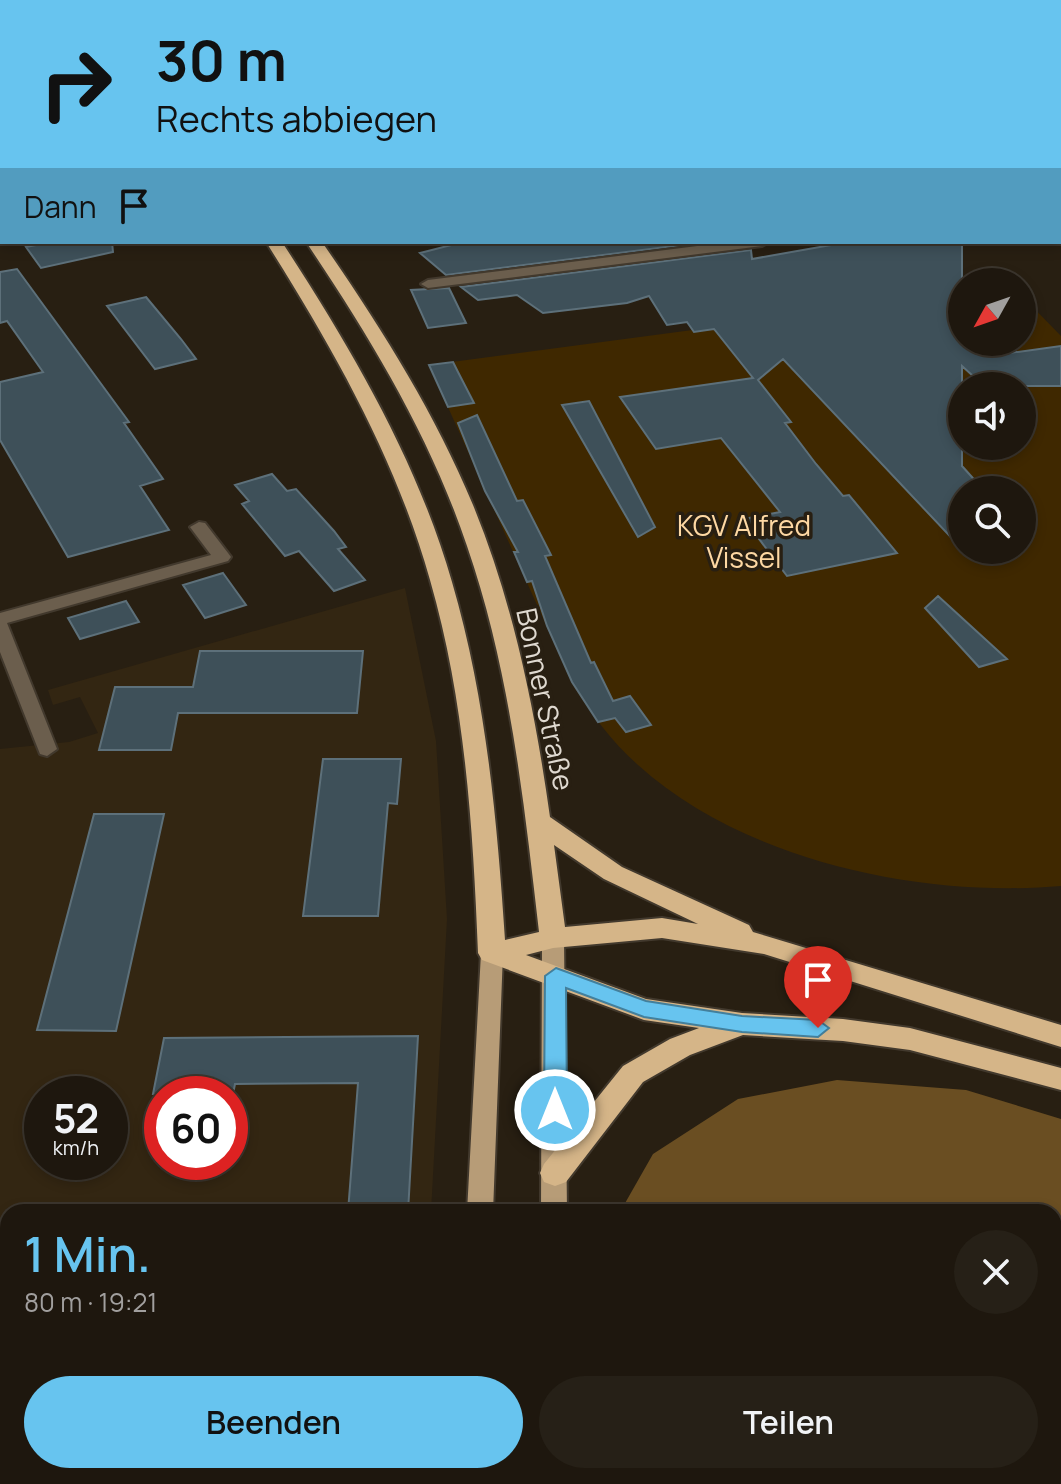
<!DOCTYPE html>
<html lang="de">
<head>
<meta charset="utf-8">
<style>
  :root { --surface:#1e170e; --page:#262017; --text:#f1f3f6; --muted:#a19f9e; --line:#3c362e; --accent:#67c4ef }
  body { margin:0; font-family:Manrope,sans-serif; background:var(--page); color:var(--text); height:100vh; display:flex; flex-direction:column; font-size:30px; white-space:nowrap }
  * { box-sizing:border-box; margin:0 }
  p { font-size:26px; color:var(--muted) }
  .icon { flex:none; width:44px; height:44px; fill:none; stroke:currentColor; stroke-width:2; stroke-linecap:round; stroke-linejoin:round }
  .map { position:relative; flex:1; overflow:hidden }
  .panel { position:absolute; left:0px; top:1204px; width:1062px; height:280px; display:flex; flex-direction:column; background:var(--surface); border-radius:24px 24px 0 0; box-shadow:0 4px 12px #0003,0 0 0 2px var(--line) }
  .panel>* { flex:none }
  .guide { position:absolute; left:0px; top:0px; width:1062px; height:244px; box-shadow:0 4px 12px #0003,0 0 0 2px var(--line); background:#67c4ef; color:#111; overflow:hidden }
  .needle { width:52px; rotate:230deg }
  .fabs { position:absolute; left:948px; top:268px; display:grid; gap:16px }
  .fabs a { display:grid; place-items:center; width:88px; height:88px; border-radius:50%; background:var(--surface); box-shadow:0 4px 12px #0003,0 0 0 2px var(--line); font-size:40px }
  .speed { position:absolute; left:24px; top:1076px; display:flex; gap:16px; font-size:40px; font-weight:700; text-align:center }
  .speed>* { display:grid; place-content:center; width:104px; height:104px; border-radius:50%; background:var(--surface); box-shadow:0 4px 12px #0003,0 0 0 2px var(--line); line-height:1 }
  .speed small { font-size:20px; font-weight:400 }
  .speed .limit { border:12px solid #d22; background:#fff; color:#111 }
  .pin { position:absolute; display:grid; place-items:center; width:68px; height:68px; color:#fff; margin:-82px -34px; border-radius:50% 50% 50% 0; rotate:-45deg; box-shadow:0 0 8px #0007 }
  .pin .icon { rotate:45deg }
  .me { position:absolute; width:88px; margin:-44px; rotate:0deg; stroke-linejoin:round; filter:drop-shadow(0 0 6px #0008) }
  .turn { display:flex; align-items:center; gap:28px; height:168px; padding:0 24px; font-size:36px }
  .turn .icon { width:104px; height:104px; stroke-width:2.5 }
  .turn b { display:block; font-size:56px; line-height:68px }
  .then { display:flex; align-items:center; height:76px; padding:0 24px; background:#0003; gap:16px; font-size:30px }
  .round { display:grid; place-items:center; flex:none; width:84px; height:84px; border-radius:42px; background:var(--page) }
  .headline { display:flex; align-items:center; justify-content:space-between; height:136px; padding:0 24px }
  h1 { font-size:48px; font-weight:600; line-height:60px; color:var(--accent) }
  .button { display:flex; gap:16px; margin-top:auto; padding:16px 24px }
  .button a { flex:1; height:92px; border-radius:48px; background:var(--accent); color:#111; font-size:32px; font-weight:600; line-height:92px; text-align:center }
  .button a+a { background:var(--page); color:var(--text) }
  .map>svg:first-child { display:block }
</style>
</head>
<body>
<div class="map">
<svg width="1061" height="1484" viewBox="0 0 1061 1484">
  <rect width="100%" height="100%" fill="#281f12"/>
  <path fill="#332612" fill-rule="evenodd" d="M 405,588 L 436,741 L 447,919 L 431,1212 L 8,1212 L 8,1476 L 404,1476 L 403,1484 L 0,1484 L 0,749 L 69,742 L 98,733 L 80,697 L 53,705 L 48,690 ZM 42,1094 L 110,1094 L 110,1162 L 42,1162 ZM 162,1094 L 230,1094 L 230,1162 L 162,1162 Z"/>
  <path fill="#3f2800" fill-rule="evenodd" d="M 962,294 L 962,342 L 1022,342 L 1022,296 L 1061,336 L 1061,886 C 922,898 744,861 638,765 C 612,742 592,715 573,685 L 429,365 ZM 962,386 L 1022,386 L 1022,446 L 962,446 ZM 962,490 L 1022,490 L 1022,550 L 962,550 Z"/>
  <path fill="#6a4e22" d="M 837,1080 L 966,1090 L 1061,1119 L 1061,1484 L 610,1484 L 611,1476 L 1054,1476 L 1054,1212 L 620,1212 L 653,1154 L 738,1099 Z"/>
  <path fill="#3e5059" stroke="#5d707a" stroke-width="2" d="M 51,242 L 112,242 L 113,252 L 41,268 L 26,247 Z
    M 463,242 L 705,242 L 446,275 L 420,253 Z
    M 848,242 L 962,242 L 962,342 L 982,342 L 995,355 L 1061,346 L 1061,386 L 984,386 L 962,366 L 962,466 L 980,486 L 962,490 L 962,549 L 783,359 L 758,380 L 791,422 L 785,423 L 816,464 L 843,496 L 849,495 L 897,553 L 787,576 L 744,519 L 780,512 L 721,438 L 656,449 L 620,397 L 753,378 L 714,329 L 694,332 L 687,322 L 667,325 L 649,296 L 627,303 L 543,313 L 517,295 L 478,300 L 461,287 L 751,250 L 752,259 Z
    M 17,269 L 129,422 L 124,423 L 163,479 L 140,486 L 169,530 L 68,557 L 0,440 L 0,382 L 43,372 L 7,321 L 0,323 L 0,272 Z
    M 449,288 L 466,323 L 428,328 L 411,290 Z
    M 146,297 L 181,339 L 196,359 L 155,369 L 107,306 Z
    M 453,362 L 458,372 L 474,403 L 448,407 L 429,365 Z
    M 589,401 L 655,527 L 638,537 L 562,405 Z
    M 477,415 L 517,501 L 523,500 L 551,555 L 545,556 L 591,663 L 594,662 L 613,701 L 630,696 L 651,725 L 626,732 L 615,718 L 598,722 L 572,682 L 547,626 L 532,581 L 527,582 L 514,552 L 518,552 L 485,491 L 458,423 Z
    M 272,474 L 287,491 L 296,489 L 334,531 L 346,547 L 338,549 L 365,580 L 334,591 L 299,551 L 285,556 L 242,504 L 249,501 L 235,485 Z
    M 223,573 L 246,605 L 205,618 L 183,585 Z
    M 938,596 L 1007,659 L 979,667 L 925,608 Z
    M 126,601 L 139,622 L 80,639 L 68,618 Z
    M 200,651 L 363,651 L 357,713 L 178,713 L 171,750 L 99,750 L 115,687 L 193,687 Z
    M 323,759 L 401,759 L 397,804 L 388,803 L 378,916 L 303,916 Z
    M 94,814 L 164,814 L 116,1031 L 37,1030 Z
    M 418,1036 L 408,1212 L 348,1212 L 358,1083 L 235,1084 L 233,1094 L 153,1094 L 164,1038 Z"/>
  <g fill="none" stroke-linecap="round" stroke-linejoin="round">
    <defs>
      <path id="street" d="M 771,0 L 809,0 L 808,2 Z
        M 844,0 L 857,0 L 858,2 L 845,2 Z
        M 1060,100 L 1061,100 L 1061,108 L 1060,108 Z
        M 1060,200 L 1061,200 L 1061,208 L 1060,208 Z
        M 729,242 L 769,242 L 762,246 L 428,288 L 421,284 L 428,280 Z
        M 199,522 L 205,523 L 228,553 L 231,557 L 228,561 L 7,623 L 57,749 L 47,756 L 40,754 L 0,652 L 0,613 L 211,555 L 190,527 Z"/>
      <path id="secondary" d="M 0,29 L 2,29 L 2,35 L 0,35 Z"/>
      <path id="primary" d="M 0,42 L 2,42 L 2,48 L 0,48 Z
        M 553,930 L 561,932 L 564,938 L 567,1212 L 541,1212 L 542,938 L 545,932 Z
        M 492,945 L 500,947 L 503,953 L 493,1212 L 467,1212 L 481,953 L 484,947 Z
        M 441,1476 L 469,1476 L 469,1484 L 439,1484 Z
        M 530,1476 L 558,1476 L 558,1484 L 528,1484 Z"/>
      <path id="highway" d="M 76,0 L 90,0 L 92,2 L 78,2 Z
        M 115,0 L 129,0 L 131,2 L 117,2 Z
        M 0,23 L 2,23 L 2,31 L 0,31 Z
        M 266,242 L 282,242 C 351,348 417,460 452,582 C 486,698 497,819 505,940 L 539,932 C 524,802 510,670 467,546 C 430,436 370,337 306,242 L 322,242 C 380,326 434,411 473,505 C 514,605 535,711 550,817 L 622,867 L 749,925 L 753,932 L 1061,1025 L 1061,1047 L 764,954 L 662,938 L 553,948 L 526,955 L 646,999 L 742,1013 L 843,1019 L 910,1028 L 1061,1068 L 1061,1090 L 910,1050 L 843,1041 L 743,1035 L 690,1055 L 643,1082 L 566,1182 L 555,1186 L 544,1182 L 540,1173 L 544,1164 L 623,1066 L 670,1039 L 699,1028 L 644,1020 L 482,960 L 478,953 C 473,828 465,701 430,580 C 396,459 333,348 266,242 ZM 554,845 L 604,879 L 698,924 L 662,918 L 565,927 Z"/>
    </defs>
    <use href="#street" stroke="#42392d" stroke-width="4"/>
    <use href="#secondary" stroke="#42392d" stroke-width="4"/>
    <use href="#primary" stroke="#42392d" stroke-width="4"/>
    <use href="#highway" stroke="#42392d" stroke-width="4"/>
    <use href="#street" fill="#6b5e4d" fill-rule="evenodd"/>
    <use href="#secondary" fill="#968165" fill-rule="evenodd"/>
    <use href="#primary" fill="#b79c77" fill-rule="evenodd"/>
    <use href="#highway" fill="#d5b588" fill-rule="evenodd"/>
  </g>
  <path fill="#67c4ef" stroke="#437f9b" stroke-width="2" d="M 556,968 L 646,1001 L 742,1016 L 818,1020 L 829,1028 L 818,1037 L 742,1032 L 644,1017 L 566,988 L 567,1110 L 563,1116 L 548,1116 L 544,1110 L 545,976 Z"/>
  <g text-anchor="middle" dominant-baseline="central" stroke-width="7" stroke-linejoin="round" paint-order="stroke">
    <g font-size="28" fill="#fed8a3" stroke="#281f12">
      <text x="744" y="525">KGV Alfred<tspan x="744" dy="32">Vissel</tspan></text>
    </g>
    <g font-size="28" fill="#dfd9d0" stroke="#281f12">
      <text transform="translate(546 699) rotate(78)">Bonner Straße</text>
    </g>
  </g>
</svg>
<div class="fabs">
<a><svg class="needle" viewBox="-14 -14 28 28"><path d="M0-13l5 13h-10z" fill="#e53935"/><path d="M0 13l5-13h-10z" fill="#a19f9e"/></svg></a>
<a><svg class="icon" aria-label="sound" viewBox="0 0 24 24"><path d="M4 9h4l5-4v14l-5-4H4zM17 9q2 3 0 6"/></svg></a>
<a><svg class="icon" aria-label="search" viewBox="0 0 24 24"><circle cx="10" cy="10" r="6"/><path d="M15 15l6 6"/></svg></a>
</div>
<div class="speed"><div>52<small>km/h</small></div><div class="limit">60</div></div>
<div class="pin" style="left:818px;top:1028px;background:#d93025"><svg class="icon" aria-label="arrive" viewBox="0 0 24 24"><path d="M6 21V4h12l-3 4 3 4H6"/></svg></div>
<svg class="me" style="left:555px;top:1110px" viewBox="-20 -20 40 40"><circle r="17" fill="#67c4ef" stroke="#fff" stroke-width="3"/><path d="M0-11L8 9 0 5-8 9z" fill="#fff"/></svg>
<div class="guide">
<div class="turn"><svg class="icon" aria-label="right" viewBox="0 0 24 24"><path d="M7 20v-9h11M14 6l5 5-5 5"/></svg><div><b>30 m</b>Rechts abbiegen</div></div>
<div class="then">Dann<svg class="icon" aria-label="arrive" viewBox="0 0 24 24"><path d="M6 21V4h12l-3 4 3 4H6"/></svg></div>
</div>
<section class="panel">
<div class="headline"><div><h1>1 Min.</h1><p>80 m · 19:21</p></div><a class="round"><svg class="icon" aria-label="close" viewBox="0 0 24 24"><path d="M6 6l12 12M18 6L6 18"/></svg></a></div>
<div class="button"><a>Beenden</a><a>Teilen</a></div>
</section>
</div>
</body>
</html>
